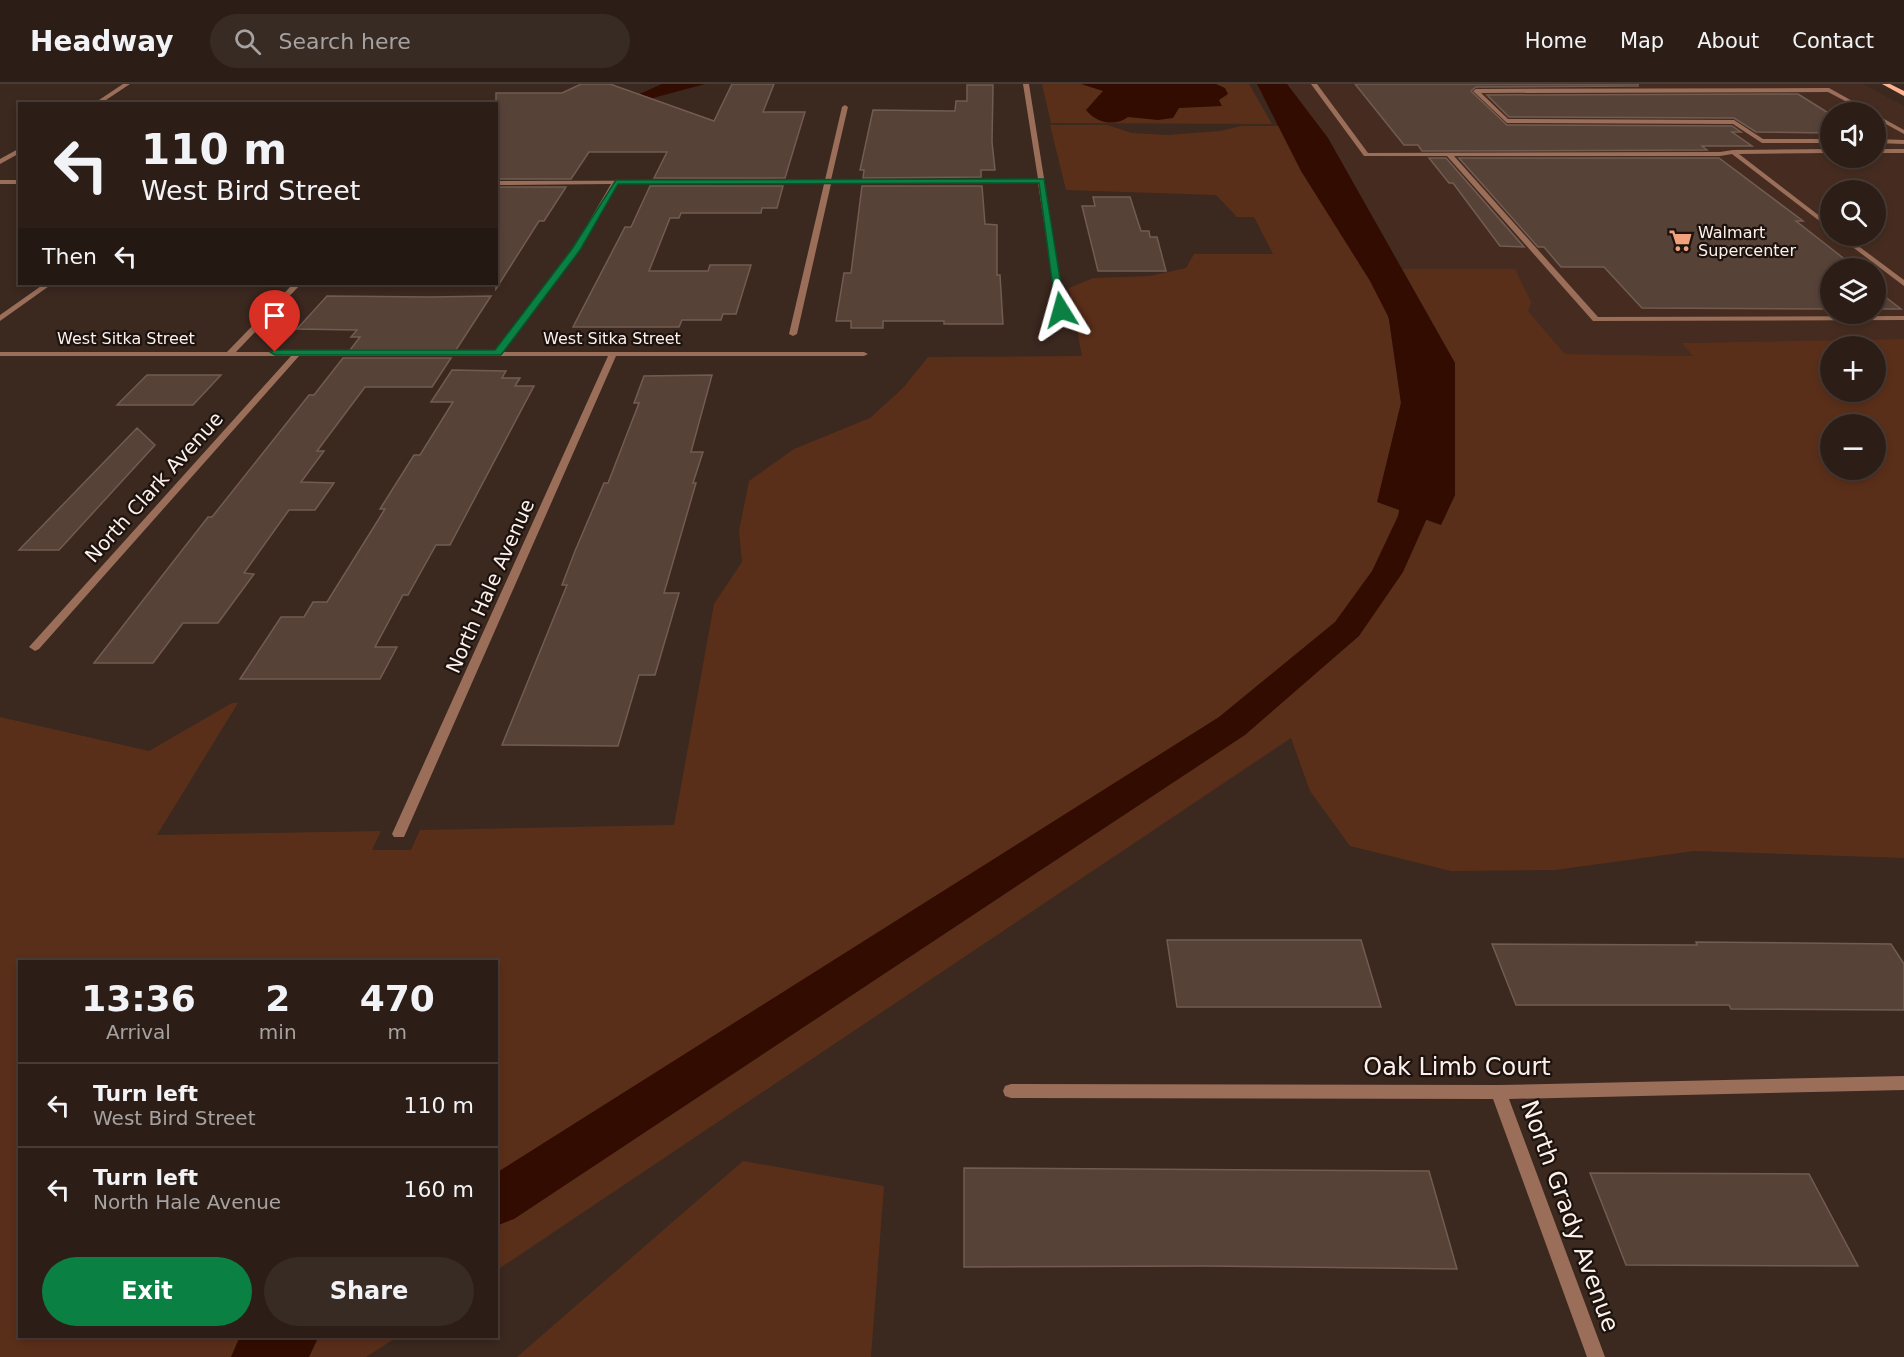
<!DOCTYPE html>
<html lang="en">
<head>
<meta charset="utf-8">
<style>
  :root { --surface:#2c1e17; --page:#382b24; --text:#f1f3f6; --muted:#a6a2a1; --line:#483c36; --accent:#0b8043 }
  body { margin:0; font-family:"DejaVu Sans",sans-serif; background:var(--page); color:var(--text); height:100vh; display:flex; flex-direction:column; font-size:22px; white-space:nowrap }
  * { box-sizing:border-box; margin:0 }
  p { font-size:20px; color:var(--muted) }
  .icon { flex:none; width:33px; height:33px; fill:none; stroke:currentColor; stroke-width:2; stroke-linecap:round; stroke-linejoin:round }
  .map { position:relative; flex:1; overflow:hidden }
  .sheet { position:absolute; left:18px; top:876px; width:480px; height:378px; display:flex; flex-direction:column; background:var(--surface); border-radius:0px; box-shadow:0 3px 9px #0003,0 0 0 2px var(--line) }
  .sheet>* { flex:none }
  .guide { position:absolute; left:18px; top:18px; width:480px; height:183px; border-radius:0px; box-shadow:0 3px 9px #0003,0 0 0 2px var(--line); background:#2c1e17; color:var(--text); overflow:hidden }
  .buttons { position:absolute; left:1820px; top:18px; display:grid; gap:12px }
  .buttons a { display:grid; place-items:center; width:66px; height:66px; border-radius:50%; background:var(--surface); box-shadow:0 3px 9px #0003,0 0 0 2px var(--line); font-size:30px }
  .pin { position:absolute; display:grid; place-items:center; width:51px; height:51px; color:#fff; margin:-62px -26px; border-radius:50% 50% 50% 0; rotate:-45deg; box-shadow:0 0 6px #0007 }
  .pin .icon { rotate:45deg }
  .me { position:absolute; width:66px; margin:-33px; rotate:352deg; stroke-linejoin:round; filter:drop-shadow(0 0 4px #0008) }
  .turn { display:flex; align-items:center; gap:21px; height:126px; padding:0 24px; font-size:27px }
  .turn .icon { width:78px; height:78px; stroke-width:2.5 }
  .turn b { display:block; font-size:42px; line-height:51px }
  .then { display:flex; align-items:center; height:57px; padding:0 24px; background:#0003; gap:12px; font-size:22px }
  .eta { display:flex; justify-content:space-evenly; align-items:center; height:102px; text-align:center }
  .eta b { font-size:36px; font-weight:700; line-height:42px }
  .action { display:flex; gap:12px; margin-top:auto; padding:12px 24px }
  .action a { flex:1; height:69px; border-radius:36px; background:var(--accent); color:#fff; font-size:24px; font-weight:700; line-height:69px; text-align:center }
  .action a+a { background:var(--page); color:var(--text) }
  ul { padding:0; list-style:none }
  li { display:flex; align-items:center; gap:18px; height:84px; padding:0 24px; border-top:2px solid var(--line) }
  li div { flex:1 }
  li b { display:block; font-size:22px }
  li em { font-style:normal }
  header { display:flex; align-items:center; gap:36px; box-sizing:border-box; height:84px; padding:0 30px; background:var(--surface); border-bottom:2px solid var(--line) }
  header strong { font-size:28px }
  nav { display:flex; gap:33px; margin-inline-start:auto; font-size:21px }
  .search { width:420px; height:54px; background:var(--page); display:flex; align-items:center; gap:15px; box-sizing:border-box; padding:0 21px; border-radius:33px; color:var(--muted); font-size:22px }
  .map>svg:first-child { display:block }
</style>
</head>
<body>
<header>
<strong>Headway</strong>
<div class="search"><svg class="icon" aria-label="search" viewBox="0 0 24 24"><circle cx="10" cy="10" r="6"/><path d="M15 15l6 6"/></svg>Search here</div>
<nav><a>Home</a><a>Map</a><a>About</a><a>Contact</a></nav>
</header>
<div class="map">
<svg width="1904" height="1273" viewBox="0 0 1904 1273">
  <rect width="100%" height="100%" fill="#3b281f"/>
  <path fill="#462c20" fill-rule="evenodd" d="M 1287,0 L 1863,0 L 1904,22 L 1904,255 L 1683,259 L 1694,272 L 1565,270 L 1528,227 L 1454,186 L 1402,185 L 1328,54 ZM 1830,28 L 1875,28 L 1875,74 L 1830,74 ZM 1830,106 L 1875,106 L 1875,152 L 1830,152 ZM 1830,184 L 1875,184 L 1875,230 L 1830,230 Z"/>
  <path fill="#5a2f1a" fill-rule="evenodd" d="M 1042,0 L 1249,0 L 1272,40 L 1051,39 Z
    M 1256,0 L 1292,52 L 1384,201 L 1401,319 L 1378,418 L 1441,441 L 1455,411 L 1455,279 L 1402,185 L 1515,185 L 1531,218 L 1528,227 L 1565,270 L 1693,272 L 1682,259 L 1904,255 L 1904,774 L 1694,767 L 1555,786 L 1451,787 L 1350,762 L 1310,707 L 1291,654 L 497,1186 L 496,878 L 20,878 L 20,1252 L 397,1253 L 366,1273 L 0,1273 L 0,633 L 149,667 L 232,619 L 238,619 L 157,751 L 381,747 L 372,766 L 411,766 L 420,746 L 674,741 L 714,520 L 742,478 L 739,447 L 749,397 L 794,365 L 870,334 L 903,304 L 928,273 L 1082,272 L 1069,204 L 1093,194 L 1150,192 L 1186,184 L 1194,170 L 1273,170 L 1254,133 L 1237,133 L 1216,111 L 1066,106 L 1050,41 L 1107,41 L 1132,49 L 1167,51 L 1220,47 L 1241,42 L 1278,42 L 1279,40 ZM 1830,262 L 1875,262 L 1875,308 L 1830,308 ZM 1830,340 L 1875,340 L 1875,386 L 1830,386 Z
    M 743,1077 L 884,1102 L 871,1273 L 517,1273 Z"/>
  <path fill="#320c00" d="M 662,0 L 705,0 L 597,29 Z
    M 1081,0 L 1216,0 L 1225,4 L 1228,10 L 1219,16 L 1222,22 L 1179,24 L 1173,34 L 1158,36 L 1128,33 C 1115,43 1096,39 1086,26 L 1103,7 Z
    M 1258,0 L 1287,0 L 1328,54 L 1455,279 L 1455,411 L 1441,441 L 1377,418 L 1401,319 L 1384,201 Z"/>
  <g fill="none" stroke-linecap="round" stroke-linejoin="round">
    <path fill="#320c00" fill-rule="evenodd" d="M 1257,0 L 1273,0 L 1319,87 L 1392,197 L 1419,246 L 1415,251 L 1399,251 L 1395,246 L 1370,197 L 1301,87 Z
      M 1422,374 L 1432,376 L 1436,382 L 1428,432 L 1403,488 L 1359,552 L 1245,651 L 514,1135 L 496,1142 L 496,1089 L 1219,633 L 1335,538 L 1372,487 L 1398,432 L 1408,382 L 1412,376 Z
      M 240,1252 L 319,1252 L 309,1273 L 231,1273 Z"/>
  </g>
  <path fill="#574238" stroke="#725c51" stroke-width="1.5" d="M 581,0 L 610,0 L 714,37 L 732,0 L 774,0 L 763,28 L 805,28 L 785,94 L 654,94 L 667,68 L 589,68 L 571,95 L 496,95 L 496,9 L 562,9 Z
    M 1355,0 L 1638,0 L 1638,2 L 1476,3 L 1471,7 L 1507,41 L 1732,42 L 1741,48 L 1732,48 L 1752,62 L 1702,62 L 1707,66 L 1422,67 L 1418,61 L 1404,61 Z
    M 967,1 L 993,1 L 992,58 L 995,86 L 981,86 L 981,93 L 863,94 L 864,86 L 860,86 L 873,26 L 955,27 L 956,17 L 967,17 Z
    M 1798,10 L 1830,30 L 1830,49 L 1756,48 L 1734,34 L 1509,33 L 1487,11 Z
    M 1429,74 L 1446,74 L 1524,163 L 1500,162 L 1453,99 L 1449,99 Z
    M 1459,74 L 1719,74 L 1803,137 L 1796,137 L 1847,177 L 1840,177 L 1849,184 L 1830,184 L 1830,225 L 1642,224 L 1604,183 L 1561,183 L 1544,163 L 1538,163 Z
    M 650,102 L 783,102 L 777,124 L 762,124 L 761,129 L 681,129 L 679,134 L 670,134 L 649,187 L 708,187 L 710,181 L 751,181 L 736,230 L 723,230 L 721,236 L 682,236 L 679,243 L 573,243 L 625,143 L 631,143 Z
    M 862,102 L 982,102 L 985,140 L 997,141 L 997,191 L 1000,191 L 1003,240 L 944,240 L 944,237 L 883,237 L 883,244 L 851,244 L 851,237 L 836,237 L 844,189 L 851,189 Z
    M 496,103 L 566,103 L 544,137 L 539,137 L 496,205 Z
    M 1093,113 L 1130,113 L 1141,147 L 1149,147 L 1150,153 L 1157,153 L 1166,187 L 1098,187 L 1082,122 L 1095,122 Z
    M 1875,205 L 1901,225 L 1875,225 Z
    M 327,212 L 431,213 L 491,212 L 456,266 L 350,266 L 360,253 L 351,253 L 357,246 L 297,245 Z
    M 343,274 L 451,274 L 432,303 L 365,303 L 317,367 L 324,367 L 301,398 L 334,399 L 315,426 L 289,426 L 244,489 L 254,490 L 218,539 L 183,539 L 153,579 L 94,579 L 208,433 L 212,433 L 309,311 L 314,311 Z
    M 452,286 L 506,287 L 502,294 L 520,294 L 515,302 L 534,302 L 450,461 L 436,461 L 408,511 L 403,511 L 375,563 L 397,563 L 380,595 L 240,595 L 281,533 L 304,533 L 313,518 L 327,518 L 385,425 L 380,425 L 414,371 L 420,371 L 453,318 L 431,318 Z
    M 147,291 L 221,291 L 193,321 L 117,321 Z
    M 712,291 L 691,368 L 703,368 L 693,399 L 696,399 L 664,509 L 679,509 L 655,591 L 639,591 L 618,662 L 502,661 L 567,501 L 562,501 L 575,467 L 604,399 L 608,399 L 639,319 L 634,319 L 644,292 Z
    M 137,344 L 155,361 L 59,466 L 19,466 Z
    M 1167,856 L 1361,856 L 1381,923 L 1177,923 Z
    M 1696,858 L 1891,860 L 1904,880 L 1904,926 L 1731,925 L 1729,921 L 1516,921 L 1492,860 L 1697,861 Z
    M 964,1084 L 1429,1087 L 1457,1185 L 1205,1182 L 964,1183 Z
    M 1590,1089 L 1809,1090 L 1858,1182 L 1626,1181 Z"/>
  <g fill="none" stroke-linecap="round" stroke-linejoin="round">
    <path fill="#9a6e59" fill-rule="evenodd" d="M 1311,0 L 1317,0 L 1368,69 L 1720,68 L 1733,66 L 1830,65 L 1830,69 L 1739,70 L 1830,140 L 1830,145 L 1732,70 L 1720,72 L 1454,72 L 1598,233 L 1904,232 L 1904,236 L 1593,237 L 1447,72 L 1364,72 Z
      M 1829,4 L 1872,28 L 1866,28 L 1828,8 L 1481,9 L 1508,35 L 1734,36 L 1763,55 L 1830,55 L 1830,59 L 1762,59 L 1733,40 L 1507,39 L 1473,7 L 1476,5 Z
      M 1875,30 L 1904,46 L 1904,50 L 1875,34 Z
      M 1875,55 L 1904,56 L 1904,60 L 1875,59 Z
      M 1875,65 L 1904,65 L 1904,69 L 1875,69 Z
      M 1838,152 L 1845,152 L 1904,196 L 1904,202 Z"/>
    <path fill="#9a6e59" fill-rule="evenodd" d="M 123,0 L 130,0 L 100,20 L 93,20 Z
      M 1023,0 L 1029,0 L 1065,226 L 1061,228 L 1057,226 L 1038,99 L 831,100 L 797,250 L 793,252 L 789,250 L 824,100 L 618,100 L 580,166 L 503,268 L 864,268 L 868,270 L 864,272 L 616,272 L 404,753 L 394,753 L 392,750 L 608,272 L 299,272 L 39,565 L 35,567 L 29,563 L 291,272 L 0,272 L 0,268 L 227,268 L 293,200 L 301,200 L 236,268 L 295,268 L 299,266 L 303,268 L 495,268 L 573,165 L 611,100 L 496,101 L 496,97 L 825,96 L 842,23 L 845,21 L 848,23 L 831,96 L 1038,95 Z
      M 20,64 L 20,69 L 0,80 L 0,75 Z
      M 0,96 L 20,96 L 20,100 L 0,100 Z
      M 44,200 L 52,200 L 0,237 L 0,231 Z
      M 1904,992 L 1904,1006 L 1509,1015 L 1605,1273 L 1587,1273 L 1493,1015 L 1011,1014 L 1005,1012 L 1003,1007 L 1005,1002 L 1011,1000 L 1498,1001 Z"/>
    <path fill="#fcb290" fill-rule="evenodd" d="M 1882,0 L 1890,0 L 1904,7 L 1904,12 Z"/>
  </g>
  <path fill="#0b8043" stroke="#07532c" stroke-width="1.5" d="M 1044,95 L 1065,226 L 1061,229 L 1056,226 L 1039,99 L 618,100 L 580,166 L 501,271 L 275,271 L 270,268 L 275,266 L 495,266 L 572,165 L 616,96 Z"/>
  <defs>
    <symbol id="supermarket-bare" viewBox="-9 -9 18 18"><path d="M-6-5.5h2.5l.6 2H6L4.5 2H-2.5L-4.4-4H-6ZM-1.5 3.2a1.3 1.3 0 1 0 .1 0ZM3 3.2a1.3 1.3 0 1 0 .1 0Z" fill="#f1a17c" stroke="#1c130f" stroke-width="2.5" paint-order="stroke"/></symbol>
  </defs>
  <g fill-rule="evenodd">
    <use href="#supermarket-bare" x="1664" y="140" width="33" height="33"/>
  </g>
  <g text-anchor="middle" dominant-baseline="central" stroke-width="4.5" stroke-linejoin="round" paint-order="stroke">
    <g font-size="16" fill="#fef0ea" stroke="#1c130f" text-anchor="start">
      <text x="1698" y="148">Walmart<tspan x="1698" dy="18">Supercenter</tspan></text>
    </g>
    <g font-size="16" fill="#fef0ea" stroke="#1c130f">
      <text x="126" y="254">West Sitka Street</text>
      <text x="612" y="254">West Sitka Street</text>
    </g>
    <g font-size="20" fill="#fef0ea" stroke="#1c130f">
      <text transform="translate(154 403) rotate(-48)">North Clark Avenue</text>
      <text transform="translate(490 502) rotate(-66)">North Hale Avenue</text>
    </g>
    <g font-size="24" fill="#fef0ea" stroke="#1c130f">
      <text x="1457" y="983">Oak Limb Court</text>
      <text transform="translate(1570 1132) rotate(70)">North Grady Avenue</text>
    </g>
  </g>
</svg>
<div class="buttons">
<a><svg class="icon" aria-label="sound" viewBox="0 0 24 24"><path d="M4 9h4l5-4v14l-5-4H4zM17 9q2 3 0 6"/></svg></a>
<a><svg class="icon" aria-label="search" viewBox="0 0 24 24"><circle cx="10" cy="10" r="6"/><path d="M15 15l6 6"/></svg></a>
<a><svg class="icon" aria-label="layers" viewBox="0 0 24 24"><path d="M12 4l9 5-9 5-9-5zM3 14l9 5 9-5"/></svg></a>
<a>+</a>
<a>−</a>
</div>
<div class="pin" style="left:275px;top:268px;background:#d93025"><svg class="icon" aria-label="arrive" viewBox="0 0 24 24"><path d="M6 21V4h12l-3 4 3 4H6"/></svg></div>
<svg class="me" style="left:1061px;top:226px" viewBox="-20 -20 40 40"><path d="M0-17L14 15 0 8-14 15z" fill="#0b8043" stroke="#fff" stroke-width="4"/></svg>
<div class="guide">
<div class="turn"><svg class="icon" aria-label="left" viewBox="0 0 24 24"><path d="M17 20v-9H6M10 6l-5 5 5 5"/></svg><div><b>110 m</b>West Bird Street</div></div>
<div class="then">Then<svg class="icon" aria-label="left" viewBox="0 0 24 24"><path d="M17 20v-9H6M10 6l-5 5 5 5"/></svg></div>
</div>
<section class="sheet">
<div class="eta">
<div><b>13:36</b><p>Arrival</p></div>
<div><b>2</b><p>min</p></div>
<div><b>470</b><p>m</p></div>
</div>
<ul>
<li><svg class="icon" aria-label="left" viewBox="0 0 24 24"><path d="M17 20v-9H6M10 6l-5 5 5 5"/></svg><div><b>Turn left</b><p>West Bird Street</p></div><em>110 m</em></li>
<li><svg class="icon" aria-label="left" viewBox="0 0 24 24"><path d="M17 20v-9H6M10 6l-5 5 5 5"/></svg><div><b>Turn left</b><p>North Hale Avenue</p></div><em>160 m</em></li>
</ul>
<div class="action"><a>Exit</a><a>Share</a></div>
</section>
</div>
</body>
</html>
